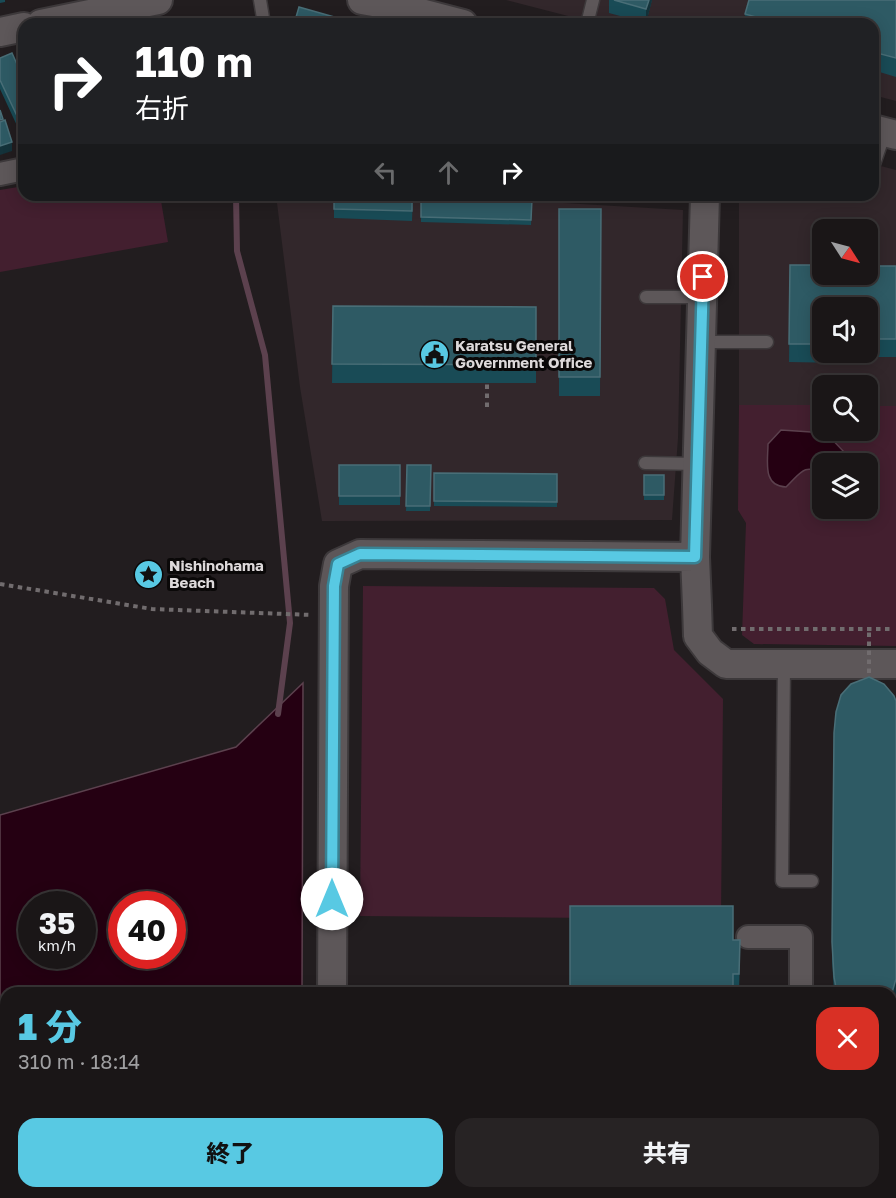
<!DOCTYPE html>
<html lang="ja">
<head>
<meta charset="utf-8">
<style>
  :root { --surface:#1a1617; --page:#272324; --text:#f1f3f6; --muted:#9f9fa1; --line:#383536; --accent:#58c9e3 }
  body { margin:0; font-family:"Golos Text","Noto Sans JP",sans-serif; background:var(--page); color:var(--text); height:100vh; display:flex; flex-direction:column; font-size:22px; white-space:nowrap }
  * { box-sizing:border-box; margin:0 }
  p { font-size:20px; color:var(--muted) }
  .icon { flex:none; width:33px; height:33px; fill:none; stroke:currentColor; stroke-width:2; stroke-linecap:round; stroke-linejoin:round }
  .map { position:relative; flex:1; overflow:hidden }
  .panel { position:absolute; left:0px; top:987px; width:897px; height:212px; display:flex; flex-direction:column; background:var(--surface); border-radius:18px 18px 0 0; box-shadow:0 3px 15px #0003,0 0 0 2px var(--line) }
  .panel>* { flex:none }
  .banner { position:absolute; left:18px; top:18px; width:861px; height:183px; border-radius:18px; box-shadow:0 3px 15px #0003,0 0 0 2px var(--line); background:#202124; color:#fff; overflow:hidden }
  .needle { width:39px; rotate:126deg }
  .buttons { position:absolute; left:812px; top:219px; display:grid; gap:12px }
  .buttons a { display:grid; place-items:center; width:66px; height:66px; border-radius:12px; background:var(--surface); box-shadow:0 3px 15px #0003,0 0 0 2px var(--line); font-size:30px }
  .speed { position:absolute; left:18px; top:891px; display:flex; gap:12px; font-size:30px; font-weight:700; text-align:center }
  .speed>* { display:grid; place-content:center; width:78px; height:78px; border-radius:50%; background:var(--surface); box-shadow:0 3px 15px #0003,0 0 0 2px var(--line); line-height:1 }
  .speed small { font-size:15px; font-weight:400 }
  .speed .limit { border:9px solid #d22; background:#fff; color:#111 }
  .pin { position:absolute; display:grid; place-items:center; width:51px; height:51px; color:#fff; margin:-26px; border:3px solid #fff; border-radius:50%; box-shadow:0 2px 6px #0007 }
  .me { position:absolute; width:66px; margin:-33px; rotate:0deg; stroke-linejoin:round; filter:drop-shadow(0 0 4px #0008) }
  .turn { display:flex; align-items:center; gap:21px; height:126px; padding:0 18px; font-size:27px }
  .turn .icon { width:78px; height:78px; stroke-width:2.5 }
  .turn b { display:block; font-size:42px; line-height:51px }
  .lanes { display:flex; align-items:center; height:57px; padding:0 18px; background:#0003; justify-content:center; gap:30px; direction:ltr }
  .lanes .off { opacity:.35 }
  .round { display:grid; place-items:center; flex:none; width:63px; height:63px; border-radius:18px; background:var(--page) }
  .headline { display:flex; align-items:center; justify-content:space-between; height:102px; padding:0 18px }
  h1 { font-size:36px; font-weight:800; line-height:45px; color:var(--accent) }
  .button { display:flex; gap:12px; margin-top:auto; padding:12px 18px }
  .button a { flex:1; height:69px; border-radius:18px; background:var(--accent); color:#111; font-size:24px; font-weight:800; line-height:69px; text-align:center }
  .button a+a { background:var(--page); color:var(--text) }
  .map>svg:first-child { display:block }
</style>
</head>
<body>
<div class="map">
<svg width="896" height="1198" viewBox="0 0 896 1198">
  <rect width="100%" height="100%" fill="#221d1f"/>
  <path fill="#32272b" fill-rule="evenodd" d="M 506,0 L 852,0 L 896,12 L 896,101 L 873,95 L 873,24 L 599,24 Z
    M 873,164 L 896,170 L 896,406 L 867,406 L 867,386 L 822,386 L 822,405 L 739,405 L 739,195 L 873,195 ZM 822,230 L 867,230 L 867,274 L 822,274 ZM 822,308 L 867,308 L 867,352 L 822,352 Z
    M 276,195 L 427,195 L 683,210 L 678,438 L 672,520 L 322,521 L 300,387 Z"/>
  <path fill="#431f2f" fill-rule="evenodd" d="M 24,186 L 24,195 L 160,195 L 168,242 L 0,272 L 0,190 Z
    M 739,405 L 822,405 L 822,430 L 867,430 L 867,406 L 896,406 L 896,646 L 754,644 L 742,635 L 746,523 L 738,510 ZM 822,464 L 867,464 L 867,508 L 822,508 Z
    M 363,586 L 654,588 L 665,599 L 674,650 L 723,699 L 721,919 L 360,916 Z"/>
  <path fill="#250012" stroke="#5c414e" stroke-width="1.5" fill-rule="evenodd" d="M 781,430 L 826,433 L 845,453 L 837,463 L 822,464 L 822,475 C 805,461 799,475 786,487 C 762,486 768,461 768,444 Z
    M 303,683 L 302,993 L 6,993 L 6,1192 L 302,1192 L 302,1198 L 0,1198 L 0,815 L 236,747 ZM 32,904 L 82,904 L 82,956 L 32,956 ZM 122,904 L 172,904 L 172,956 L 122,956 Z"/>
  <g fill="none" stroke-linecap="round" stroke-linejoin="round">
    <path stroke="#5c414e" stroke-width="6" d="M 224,23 L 224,24
      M 236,195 L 237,251 L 265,355 L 290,623 L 278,714"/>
    <defs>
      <path id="service" d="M 260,0 L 264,24
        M 587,24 L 593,0
        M 873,167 L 885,132
        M 646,297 L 702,297
        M 701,342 L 767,342
        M 645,463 L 698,464
        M 784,664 L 782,881 L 812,881"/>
      <path id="minor" d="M 0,174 L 24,169
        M 748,937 L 801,937 L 801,993
        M 891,1062 L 896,1062
        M 800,1198 L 800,1192"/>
      <path id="tertiary" d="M 362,0 L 390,5 L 463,24
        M 41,24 L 158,0
        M 0,32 L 24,27
        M 873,129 L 896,135
        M 705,195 L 695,557 L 697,605 L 698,636 L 710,652 L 726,664 L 896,664
        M 332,993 L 334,586 L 338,564 L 360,554 L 695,557
        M 331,1198 L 331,1192"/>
    </defs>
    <use href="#service" stroke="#3d393b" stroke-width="15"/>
    <use href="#minor" stroke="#3d393b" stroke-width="26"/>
    <use href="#tertiary" stroke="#3d393b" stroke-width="32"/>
    <path stroke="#716c6e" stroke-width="4" stroke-dasharray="4.5 4.5" stroke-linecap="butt" d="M 487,407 L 487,383
      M 0,584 L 152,609 L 312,615
      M 732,629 L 892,629"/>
    <use href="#service" stroke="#5d5759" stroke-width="12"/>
    <use href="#minor" stroke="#5d5759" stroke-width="22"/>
    <use href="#tertiary" stroke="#5d5759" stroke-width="28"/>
    <path stroke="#716c6e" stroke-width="4" stroke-dasharray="4.5 4.5" stroke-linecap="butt" d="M 869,682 L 869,629"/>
  </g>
  <path fill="#194b56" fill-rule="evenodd" d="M 0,0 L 5,0 L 5,2 L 0,3 Z
    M 609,0 L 652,0 L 646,23 L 609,13 Z
    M 896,0 L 896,77 L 873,70 L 873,24 L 745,24 L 745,14 Z
    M 0,58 L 24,80 L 24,127 L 19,130 L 0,89 Z
    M 334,195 L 413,195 L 412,221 L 334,218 Z
    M 543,195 L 598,195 L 597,202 L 543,198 Z
    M 631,195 L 643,195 L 642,200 L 631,199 Z
    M 421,196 L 532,199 L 531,225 L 421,222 Z
    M 559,209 L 601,209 L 600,396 L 559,396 Z
    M 790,265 L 896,266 L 896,357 L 843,357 L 843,363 L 789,362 ZM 822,308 L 867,308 L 867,352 L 822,352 Z
    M 333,306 L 536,307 L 536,383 L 332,383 Z
    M 339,465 L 400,465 L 400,505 L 339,505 Z
    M 407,465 L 431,465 L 430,511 L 406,511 Z
    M 434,473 L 557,474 L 557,507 L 434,506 Z
    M 644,475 L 664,475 L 664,500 L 644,500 Z
    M 834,733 L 896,997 L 891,1014 L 891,993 L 834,993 L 832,960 Z
    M 733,940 L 740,958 L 739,992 L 733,992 Z"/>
  <path fill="#14323a" d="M 649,0 L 652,0 L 646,23 L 646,9 Z
    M 24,118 L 24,127 L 19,130 L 19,120 Z
    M 12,142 L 12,151 L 0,155 L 0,146 Z
    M 896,979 L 896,997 L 891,1014 L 891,996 Z"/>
  <path fill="#2e5a64" stroke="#496e77" stroke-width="1.5" d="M 614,0 L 649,0 L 646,9 Z
    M 749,0 L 896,0 L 896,58 L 873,52 L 873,24 L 767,24 L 755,21 L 756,17 L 745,14 Z
    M 299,7 L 359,24 L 294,24 Z
    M 12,53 L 24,80 L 24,118 L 19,120 L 0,80 L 0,58 Z
    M 0,110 L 3,119 L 0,120 Z
    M 5,120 L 12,142 L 0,146 L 0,122 Z
    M 334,195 L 412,195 L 412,211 L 334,209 Z
    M 421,196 L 532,199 L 531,220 L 421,217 Z
    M 559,209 L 601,209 L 600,377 L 559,377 Z
    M 790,265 L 822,265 L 822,274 L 867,274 L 867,266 L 896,266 L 896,339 L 867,339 L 867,308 L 822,308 L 822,344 L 789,344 Z
    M 333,306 L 536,307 L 536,365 L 332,364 Z
    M 339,465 L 400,465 L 400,496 L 339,496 Z
    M 407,465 L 431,465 L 430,506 L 406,506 Z
    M 434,473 L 557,474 L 557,502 L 434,501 Z
    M 644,475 L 664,475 L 664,495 L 644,495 Z
    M 869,677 L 884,684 L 894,696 L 896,701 L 896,979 L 891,996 L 891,993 L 837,993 L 834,977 L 832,942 L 834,733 L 836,712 L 841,695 L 851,684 Z
    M 570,906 L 733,906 L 733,940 L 740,940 L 739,974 L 733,974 L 733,993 L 570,993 Z
    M 569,1192 L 732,1192 L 732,1198 L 568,1198 Z"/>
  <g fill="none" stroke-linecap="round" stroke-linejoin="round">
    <defs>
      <path id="route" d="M 332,899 L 334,586 L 338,564 L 360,554 L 695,557 L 703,277"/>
    </defs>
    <use href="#route" stroke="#398394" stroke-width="15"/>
    <use href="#route" stroke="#58c9e3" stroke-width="10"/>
  </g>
  <defs>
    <symbol id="civic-disc" viewBox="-11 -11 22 22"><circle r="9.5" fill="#58c9e3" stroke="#0a0808"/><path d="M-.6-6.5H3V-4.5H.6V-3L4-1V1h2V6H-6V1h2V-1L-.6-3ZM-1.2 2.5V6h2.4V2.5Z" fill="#111"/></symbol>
    <symbol id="sight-disc" viewBox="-11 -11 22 22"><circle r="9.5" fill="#58c9e3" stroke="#0a0808"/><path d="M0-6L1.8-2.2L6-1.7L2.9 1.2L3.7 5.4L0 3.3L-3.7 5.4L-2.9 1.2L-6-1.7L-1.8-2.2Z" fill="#111"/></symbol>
  </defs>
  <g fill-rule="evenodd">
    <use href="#civic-disc" x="418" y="338" width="33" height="33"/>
    <use href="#sight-disc" x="132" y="558" width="33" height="33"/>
  </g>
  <g text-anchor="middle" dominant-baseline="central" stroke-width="6" stroke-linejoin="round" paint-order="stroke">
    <g font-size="15" font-weight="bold" fill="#ddd9da" stroke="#0a0808" text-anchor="start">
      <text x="455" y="345">Karatsu General<tspan x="455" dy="17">Government Office</tspan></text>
      <text x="169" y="565">Nishinohama<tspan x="169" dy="17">Beach</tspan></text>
    </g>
  </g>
</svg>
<div class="buttons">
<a><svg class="needle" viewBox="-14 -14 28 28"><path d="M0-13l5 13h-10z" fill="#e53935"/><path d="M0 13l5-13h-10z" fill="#9f9fa1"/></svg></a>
<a><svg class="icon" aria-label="sound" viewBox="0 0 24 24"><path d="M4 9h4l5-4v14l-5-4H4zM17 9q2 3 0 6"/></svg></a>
<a><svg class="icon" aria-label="search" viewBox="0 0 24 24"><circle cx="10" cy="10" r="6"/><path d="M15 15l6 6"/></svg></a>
<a><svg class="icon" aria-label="layers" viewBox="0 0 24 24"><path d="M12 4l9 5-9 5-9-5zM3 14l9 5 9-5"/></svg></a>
</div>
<div class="speed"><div>35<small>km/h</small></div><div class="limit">40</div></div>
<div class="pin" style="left:703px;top:277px;background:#d93025"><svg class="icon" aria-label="arrive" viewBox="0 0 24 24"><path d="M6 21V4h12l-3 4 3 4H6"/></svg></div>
<svg class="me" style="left:332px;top:899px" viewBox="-20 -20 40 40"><circle r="19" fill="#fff"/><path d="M0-13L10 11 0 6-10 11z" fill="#58c9e3"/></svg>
<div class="banner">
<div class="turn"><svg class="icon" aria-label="right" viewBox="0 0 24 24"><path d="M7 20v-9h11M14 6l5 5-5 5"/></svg><div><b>110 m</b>右折</div></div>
<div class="lanes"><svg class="icon off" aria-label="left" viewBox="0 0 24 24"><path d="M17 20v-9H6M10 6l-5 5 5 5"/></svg><svg class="icon off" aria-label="ahead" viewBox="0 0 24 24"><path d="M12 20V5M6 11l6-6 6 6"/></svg><svg class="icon" aria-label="right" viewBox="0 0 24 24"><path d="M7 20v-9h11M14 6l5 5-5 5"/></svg></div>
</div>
<section class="panel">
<div class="headline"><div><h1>1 分</h1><p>310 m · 18:14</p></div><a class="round" style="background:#d93025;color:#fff"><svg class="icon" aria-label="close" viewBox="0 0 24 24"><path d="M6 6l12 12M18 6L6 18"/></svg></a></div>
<div class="button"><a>終了</a><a>共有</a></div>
</section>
</div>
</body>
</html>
